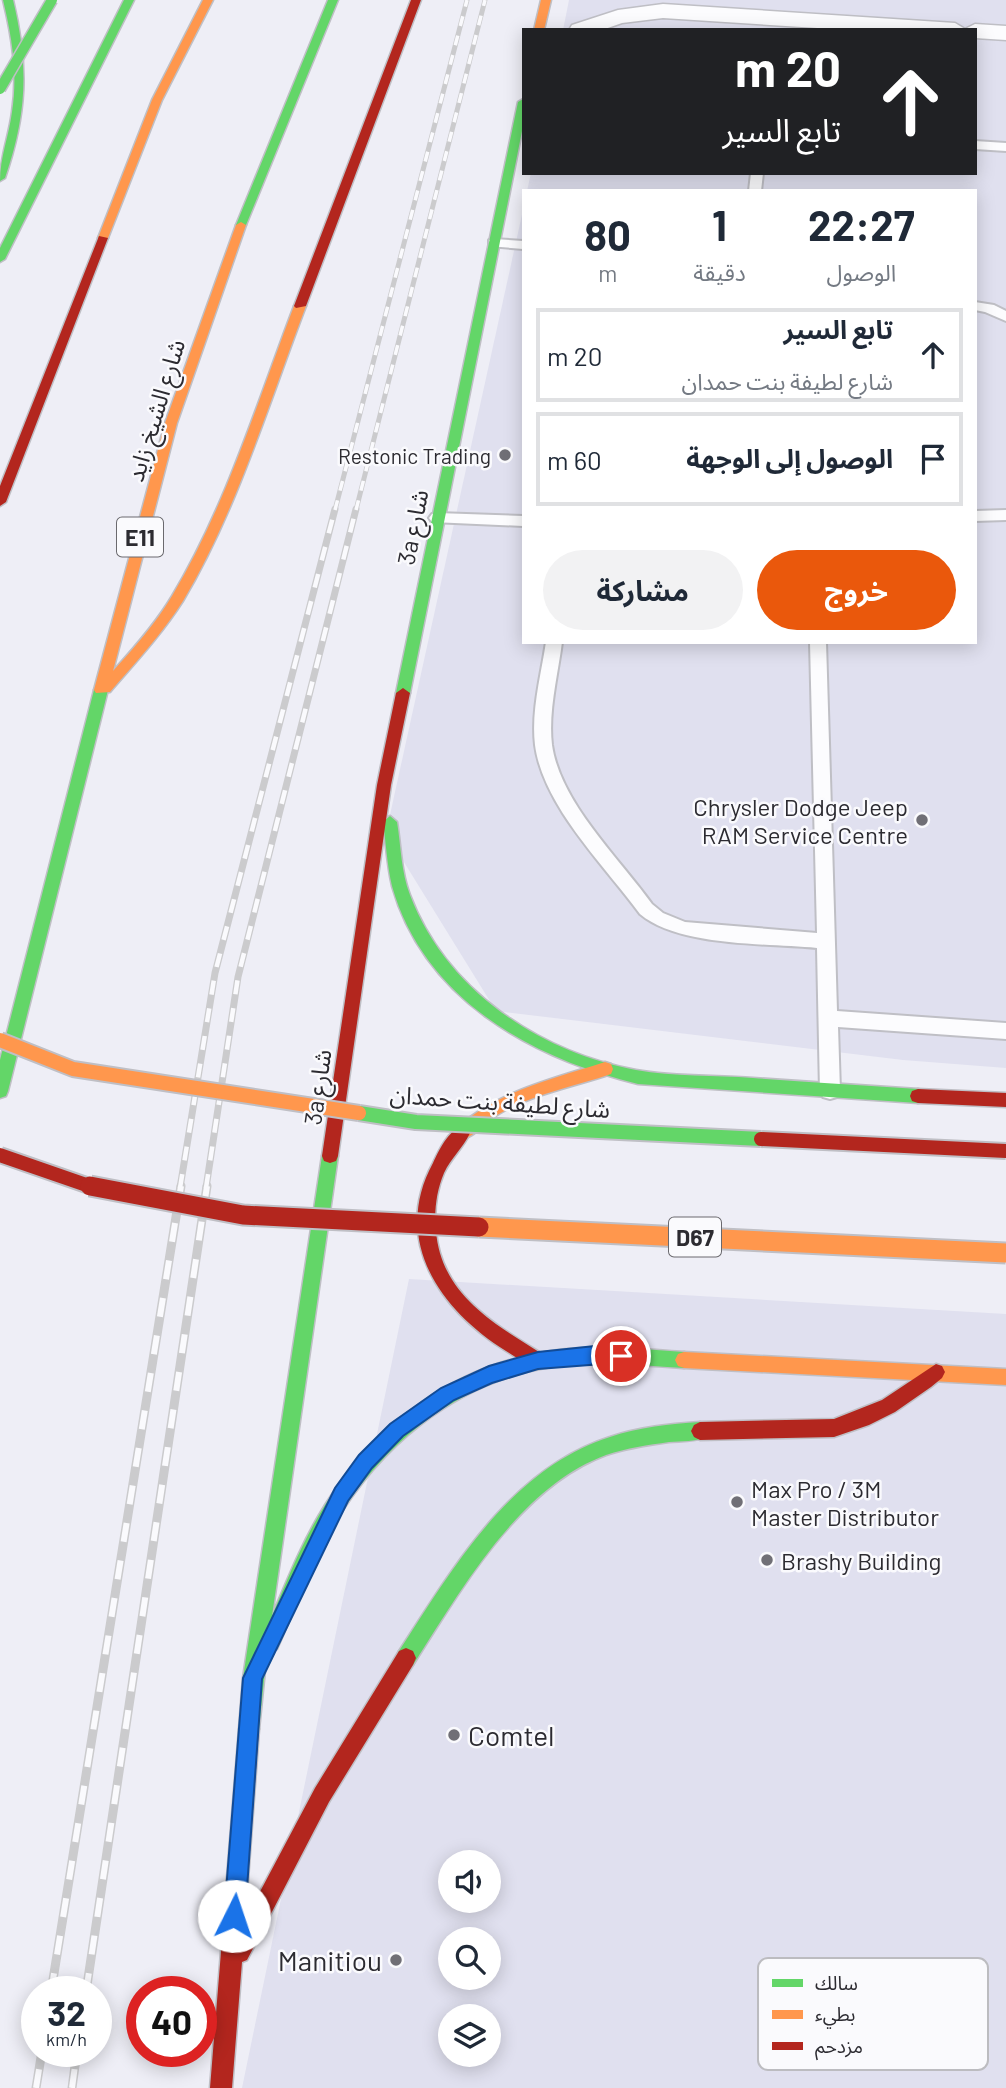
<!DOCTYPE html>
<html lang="ar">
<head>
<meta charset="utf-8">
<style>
  :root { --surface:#fff; --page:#f2f2f3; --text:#1f2937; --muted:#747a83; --line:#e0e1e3; --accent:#ea580c }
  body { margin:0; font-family:Barlow,"Noto Sans Arabic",sans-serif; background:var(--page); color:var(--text); direction:rtl; height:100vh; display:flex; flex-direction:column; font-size:26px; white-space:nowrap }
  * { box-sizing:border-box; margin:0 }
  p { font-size:23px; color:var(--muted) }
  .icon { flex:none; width:38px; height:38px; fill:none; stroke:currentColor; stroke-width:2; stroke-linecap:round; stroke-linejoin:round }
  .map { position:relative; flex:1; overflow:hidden; direction:ltr }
  .panel { position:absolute; left:522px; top:189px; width:455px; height:455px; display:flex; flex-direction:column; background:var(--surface); border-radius:0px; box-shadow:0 4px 18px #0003; direction:rtl }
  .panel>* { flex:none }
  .banner { position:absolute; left:522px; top:28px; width:455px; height:147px; border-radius:0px; box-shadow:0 4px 18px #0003; direction:rtl; background:#202124; color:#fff; overflow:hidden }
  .tools { position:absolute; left:438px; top:1850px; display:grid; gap:14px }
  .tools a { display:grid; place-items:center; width:63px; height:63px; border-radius:50%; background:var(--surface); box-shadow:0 4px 18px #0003; font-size:35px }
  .speed { position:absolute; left:21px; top:1976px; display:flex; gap:14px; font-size:35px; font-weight:700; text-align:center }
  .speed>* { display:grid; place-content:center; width:91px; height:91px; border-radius:50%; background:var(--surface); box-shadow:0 4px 18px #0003; line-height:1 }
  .speed small { font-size:18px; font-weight:400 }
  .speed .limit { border:10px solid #d22; background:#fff; color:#111 }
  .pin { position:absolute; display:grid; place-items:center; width:60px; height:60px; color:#fff; margin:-30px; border:4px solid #fff; border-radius:50%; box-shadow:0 2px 7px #0007 }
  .me { position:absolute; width:77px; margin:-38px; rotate:4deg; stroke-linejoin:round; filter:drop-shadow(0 0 5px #0008) }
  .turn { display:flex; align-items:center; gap:24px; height:147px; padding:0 21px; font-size:32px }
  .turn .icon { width:91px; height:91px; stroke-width:2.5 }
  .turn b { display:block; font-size:49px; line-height:60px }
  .eta { display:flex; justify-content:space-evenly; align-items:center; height:119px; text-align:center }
  .eta b { font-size:42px; font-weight:700; line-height:49px }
  .cta { display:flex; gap:14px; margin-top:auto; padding:14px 21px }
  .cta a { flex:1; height:80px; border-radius:42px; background:var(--accent); color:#fff; font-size:28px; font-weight:700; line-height:80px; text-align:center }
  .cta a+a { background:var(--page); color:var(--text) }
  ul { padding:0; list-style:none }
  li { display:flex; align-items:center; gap:21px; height:94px; margin:0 14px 10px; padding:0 7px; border:4px solid var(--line); border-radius:0px }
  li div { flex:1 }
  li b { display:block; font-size:26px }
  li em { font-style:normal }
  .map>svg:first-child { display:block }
</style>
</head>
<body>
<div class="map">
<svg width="1006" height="2088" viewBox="0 0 1006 2088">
  <rect width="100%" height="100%" fill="#eeeef6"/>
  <path fill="#e0e0ef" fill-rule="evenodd" d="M 569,0 L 1006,0 L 1006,1068 L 903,1060 L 496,1011 L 386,833 L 523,210 L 523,642 L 975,642 L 975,191 L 527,191 L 531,173 L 975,173 L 975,30 L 563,30 Z
    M 409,1279 L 1006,1314 L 1006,2088 L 242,2088 ZM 450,1862 L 488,1862 L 488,1900 L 450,1900 ZM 450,1939 L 488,1939 L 488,1978 L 450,1978 ZM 450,2016 L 488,2016 L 488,2054 L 450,2054 Z"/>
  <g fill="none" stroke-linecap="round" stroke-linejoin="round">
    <defs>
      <path id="lane" d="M 975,141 L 1006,143 L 1006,151 L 975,149 Z
        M 751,173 L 763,173 L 761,191 L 749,191 Z
        M 494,239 L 523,241 L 523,249 L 489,246 L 489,240 Z
        M 975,302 L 994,305 L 1006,311 L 1006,321 L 985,312 L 975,310 Z
        M 1006,510 L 1006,520 L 975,521 L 975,511 Z
        M 437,513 L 523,516 L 523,526 L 432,522 L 429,518 L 432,514 Z
        M 546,642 L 562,642 C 558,675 548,711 552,745 C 560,802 619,858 652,904 L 663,913 L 685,922 L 817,933 L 810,642 L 826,642 L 837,1011 L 1006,1023 L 1006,1039 L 838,1027 L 840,1091 L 837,1097 L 830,1099 L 823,1097 L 820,1091 L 817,948 C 766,943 679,947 640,914 C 605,866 543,806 535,745 C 531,711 541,675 546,642 Z"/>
      <path id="street" d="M 663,4 L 955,23 L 965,29 L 975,24 L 1006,26 L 1006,40 L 975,38 L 975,30 L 849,30 L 663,18 L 622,23 L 602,30 L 569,30 L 572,25 L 618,10 Z"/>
      <path id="fast" d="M 3,0 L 13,0 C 29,66 27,114 5,178 L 0,181 C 0,157 9,136 12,112 C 18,74 12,37 3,0 Z
        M 124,0 L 134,0 L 5,259 L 0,262 L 0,248 Z
        M 328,0 L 338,0 L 246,225 L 237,227 L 236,225 Z
        M 523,99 L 523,126 L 410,693 L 403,698 L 396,693 L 518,102 Z
        M 101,685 L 108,690 L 8,1091 L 6,1096 L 0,1098 L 0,1060 L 94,690 Z
        M 390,816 L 397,822 C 401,846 401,872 410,895 C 446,990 539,1052 636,1070 C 674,1077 715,1075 753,1078 C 808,1082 863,1085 918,1089 L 924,1091 L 926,1096 L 924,1101 L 918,1103 L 638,1084 C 531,1058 424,999 392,886 C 387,865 386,843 383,822 Z
        M 330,1149 L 336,1151 L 338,1156 L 272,1616 C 288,1578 303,1540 325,1505 C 375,1424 455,1365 551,1351 C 595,1344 640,1349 684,1352 L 690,1354 L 693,1360 L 690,1366 L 684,1368 C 640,1365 595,1361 551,1367 C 454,1382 376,1449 329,1533 C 309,1570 294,1610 277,1649 L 267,1650 L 259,1729 L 256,1736 L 249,1739 L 242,1736 L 239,1729 L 243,1678 L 322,1156 L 324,1151 Z
        M 700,1422 L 706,1425 L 709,1431 L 706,1437 C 695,1442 682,1441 669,1442 C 648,1445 627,1448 606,1455 C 519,1487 460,1591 413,1665 L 406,1668 L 399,1665 L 396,1658 L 399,1651 C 453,1568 510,1469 610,1437 C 639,1427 670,1424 700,1422 Z"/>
      <path id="slow" d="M 203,0 L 213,0 L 162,100 L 108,238 L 99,240 L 98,238 L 152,100 Z
        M 541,0 L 551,0 L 544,30 L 534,30 Z
        M 241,222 L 246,225 L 177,423 L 113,671 C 134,648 156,623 172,596 C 226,506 257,403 294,306 L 300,303 L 306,306 C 268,405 237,510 183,601 C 162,634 135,663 110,692 L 96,693 L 94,690 L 165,423 L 236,225 Z
        M 605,1062 L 611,1064 L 613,1069 L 611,1074 C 573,1087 532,1094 497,1115 C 486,1122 470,1143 456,1138 L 454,1133 L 456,1128 C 499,1091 552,1079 605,1062 Z
        M 684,1352 L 1006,1369 L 1006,1385 L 684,1368 L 678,1366 L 675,1360 L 678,1354 Z"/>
      <path id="jam" d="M 411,0 L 421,0 L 306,306 L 296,308 L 294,306 Z
        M 99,236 L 108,238 L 6,502 L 0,506 L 0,486 Z
        M 403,688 L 410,693 L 391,785 L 338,1156 L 336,1161 L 330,1163 L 324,1161 L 322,1156 L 377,785 L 396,693 Z
        M 918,1089 L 1006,1093 L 1006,1107 L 918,1103 L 912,1101 L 910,1096 L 912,1091 Z
        M 462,1126 L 468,1128 L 470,1133 C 463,1148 451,1158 444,1173 C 436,1192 434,1212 436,1231 C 441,1295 496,1325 544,1355 L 547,1361 L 544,1367 L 538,1369 C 526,1365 516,1357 506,1351 C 440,1310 391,1240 433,1163 C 439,1150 448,1131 462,1126 Z
        M 936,1364 L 942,1366 L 945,1372 L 942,1378 L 931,1387 L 895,1412 L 869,1425 L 834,1437 L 700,1440 L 694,1437 L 691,1431 L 694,1425 L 700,1422 L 834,1419 L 882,1400 Z
        M 406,1648 L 413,1651 L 416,1658 L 413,1665 L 329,1802 L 247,1960 L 242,1962 L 232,2088 L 210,2088 L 239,1729 L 242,1722 L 249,1719 L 256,1722 L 259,1729 L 245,1920 L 315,1788 L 399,1651 Z"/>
    </defs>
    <use href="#lane" stroke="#bfbfc5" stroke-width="4"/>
    <use href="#street" stroke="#bfbfc5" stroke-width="3"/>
    <use href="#fast" stroke="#bfbfc5" stroke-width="3"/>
    <use href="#slow" stroke="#bfbfc5" stroke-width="3"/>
    <use href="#jam" stroke="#bfbfc5" stroke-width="3"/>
    <use href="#lane" fill="#fcfcfe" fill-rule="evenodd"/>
    <use href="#street" fill="#fcfcfe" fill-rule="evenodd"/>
    <use href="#fast" fill="#63d668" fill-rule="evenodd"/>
    <use href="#slow" fill="#ff974d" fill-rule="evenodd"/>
    <use href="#jam" fill="#b3261e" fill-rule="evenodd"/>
    <defs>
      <path id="rail-far2" d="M 335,510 L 467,0
        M 356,510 L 485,0"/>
      <path id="rail-far1" d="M 180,1188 L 215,973 L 335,509
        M 206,1188 L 238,977 L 356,509"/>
      <path id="rail" d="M 51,1992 L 181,1186
        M 86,1992 L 207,1186
        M 36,2088 L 42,2051
        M 72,2088 L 77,2051"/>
    </defs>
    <use href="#rail-far2" stroke="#cbcbcd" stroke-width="5"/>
    <use href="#rail-far1" stroke="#cbcbcd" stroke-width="7"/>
    <use href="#rail" stroke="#cbcbcd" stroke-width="9"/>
    <use href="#rail-far2" stroke="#fafafd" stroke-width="3.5" stroke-dasharray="10" stroke-linecap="butt"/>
    <use href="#rail-far1" stroke="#fafafd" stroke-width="4.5" stroke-dasharray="14" stroke-linecap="butt"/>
    <use href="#rail" stroke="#fafafd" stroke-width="6" stroke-dasharray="19" stroke-linecap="butt"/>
    <defs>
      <path id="fast-bridge-far1" d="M 0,89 L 52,0"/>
      <path id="fast-bridge" d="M 359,1113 L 416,1122 L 761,1139"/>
      <path id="slow-bridge-far1" d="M 0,1040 L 73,1069 L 359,1113"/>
      <path id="slow-bridge" d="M 479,1227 L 1006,1253"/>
      <path id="jam-bridge-far1" d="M 761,1139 L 1006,1151
        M 0,1155 L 95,1188"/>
      <path id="jam-bridge" d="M 90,1186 L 243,1215 L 479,1227"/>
    </defs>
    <use href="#fast-bridge-far1" stroke="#bfbfc5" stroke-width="13" stroke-linecap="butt"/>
    <use href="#fast-bridge" stroke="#bfbfc5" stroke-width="18" stroke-linecap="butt"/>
    <use href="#slow-bridge-far1" stroke="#bfbfc5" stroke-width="18" stroke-linecap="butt"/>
    <use href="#slow-bridge" stroke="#bfbfc5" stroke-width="23" stroke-linecap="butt"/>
    <use href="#jam-bridge-far1" stroke="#bfbfc5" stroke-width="18" stroke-linecap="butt"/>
    <use href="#jam-bridge" stroke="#bfbfc5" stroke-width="23" stroke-linecap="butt"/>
    <use href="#fast-bridge-far1" stroke="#63d668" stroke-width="10"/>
    <use href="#fast-bridge" stroke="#63d668" stroke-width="14"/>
    <use href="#slow-bridge-far1" stroke="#ff974d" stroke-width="14"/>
    <use href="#slow-bridge" stroke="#ff974d" stroke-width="19"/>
    <use href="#jam-bridge-far1" stroke="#b3261e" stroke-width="14"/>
    <use href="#jam-bridge" stroke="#b3261e" stroke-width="19"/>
  </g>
  <path fill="#1a73e8" stroke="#114b97" stroke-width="2" d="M 595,1346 L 628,1350 L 630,1356 L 628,1362 L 538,1369 L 492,1383 L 454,1400 L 403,1436 L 372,1468 L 348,1501 L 262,1679 L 245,1916 L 242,1924 L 234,1927 L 227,1924 L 224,1916 L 243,1678 L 335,1488 L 359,1455 L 390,1424 L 441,1388 L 489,1366 L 538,1352 Z"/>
  <g fill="#706f76" stroke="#fafafd" stroke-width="2.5">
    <circle cx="505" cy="455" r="7"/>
    <circle cx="922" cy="820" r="7"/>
    <circle cx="737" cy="1502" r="7"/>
    <circle cx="767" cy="1560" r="7"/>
    <circle cx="454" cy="1735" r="7"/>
    <circle cx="396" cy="1960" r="7"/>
  </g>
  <g text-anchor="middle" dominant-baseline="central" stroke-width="5" stroke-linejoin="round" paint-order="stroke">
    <g font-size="21" fill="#2c2b31" stroke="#fafafd" text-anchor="end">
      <text x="491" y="455">Restonic Trading</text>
    </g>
    <g fill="#fafafd" stroke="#6a696e" stroke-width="2">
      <rect x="117" y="517.5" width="46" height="39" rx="5"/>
      <rect x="669" y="1217.5" width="52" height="39" rx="5"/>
    </g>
    <g font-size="23" font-weight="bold" fill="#2c2b31">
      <text x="140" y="537">E11</text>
      <text x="695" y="1237">D67</text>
    </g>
    <g font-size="24" fill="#2c2b31" stroke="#fafafd">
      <text transform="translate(155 410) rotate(-73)">شارع الشيخ زايد</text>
      <text transform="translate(412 527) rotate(-79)">3a شارع</text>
      <text transform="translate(317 1087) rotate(-82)">3a شارع</text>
      <text transform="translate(500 1101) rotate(4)">شارع لطيفة بنت حمدان</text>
    </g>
    <g font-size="24" fill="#2c2b31" stroke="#fafafd" text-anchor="start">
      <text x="908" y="806" text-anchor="end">Chrysler Dodge Jeep<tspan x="908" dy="28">RAM Service Centre</tspan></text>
      <text x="751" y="1488">Max Pro / 3M<tspan x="751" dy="28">Master Distributor</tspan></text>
      <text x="781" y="1560">Brashy Building</text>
    </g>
    <g font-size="28" fill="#2c2b31" stroke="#fafafd" text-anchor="start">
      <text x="468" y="1735">Comtel</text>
      <text x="382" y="1960" text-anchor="end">Manitiou</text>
    </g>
  </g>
  <rect x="758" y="1958" width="230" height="112" rx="10" fill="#fafafd" stroke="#bcbcc0" stroke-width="2"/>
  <rect x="772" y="1979" width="31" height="8" fill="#63d668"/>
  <rect x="772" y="2010" width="31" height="9" fill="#ff974d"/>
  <rect x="772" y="2042" width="31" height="8" fill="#b3261e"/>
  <g font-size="19" fill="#2c2b31">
    <text x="815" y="1990">سالك</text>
    <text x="815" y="2021">بطيء</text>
    <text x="815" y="2053">مزدحم</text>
  </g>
</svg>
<div class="tools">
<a><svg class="icon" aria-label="sound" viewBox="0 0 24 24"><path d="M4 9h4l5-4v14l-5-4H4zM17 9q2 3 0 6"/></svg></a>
<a><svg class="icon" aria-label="search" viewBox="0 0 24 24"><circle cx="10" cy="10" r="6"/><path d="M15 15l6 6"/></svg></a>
<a><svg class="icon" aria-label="layers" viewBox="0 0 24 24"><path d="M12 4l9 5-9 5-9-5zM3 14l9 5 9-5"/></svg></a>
</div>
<div class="speed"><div>32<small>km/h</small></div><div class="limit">40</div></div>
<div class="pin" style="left:621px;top:1356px;background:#d93025"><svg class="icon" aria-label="arrive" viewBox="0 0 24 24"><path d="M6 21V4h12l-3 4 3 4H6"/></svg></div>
<svg class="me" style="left:234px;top:1916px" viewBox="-20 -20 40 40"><circle r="19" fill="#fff"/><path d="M0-13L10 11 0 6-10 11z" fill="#1a73e8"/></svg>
<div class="banner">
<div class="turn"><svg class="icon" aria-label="ahead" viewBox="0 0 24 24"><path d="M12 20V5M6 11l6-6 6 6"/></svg><div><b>20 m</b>تابع السير</div></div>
</div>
<section class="panel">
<div class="eta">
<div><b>22:27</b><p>الوصول</p></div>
<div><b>1</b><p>دقيقة</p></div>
<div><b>80</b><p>m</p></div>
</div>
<ul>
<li><svg class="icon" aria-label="ahead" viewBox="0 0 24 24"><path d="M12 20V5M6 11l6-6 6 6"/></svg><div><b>تابع السير</b><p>شارع لطيفة بنت حمدان</p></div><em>20 m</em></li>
<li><svg class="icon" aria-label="arrive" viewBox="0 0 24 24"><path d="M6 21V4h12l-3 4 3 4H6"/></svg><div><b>الوصول إلى الوجهة</b></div><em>60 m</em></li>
</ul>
<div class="cta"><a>خروج</a><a>مشاركة</a></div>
</section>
</div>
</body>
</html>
